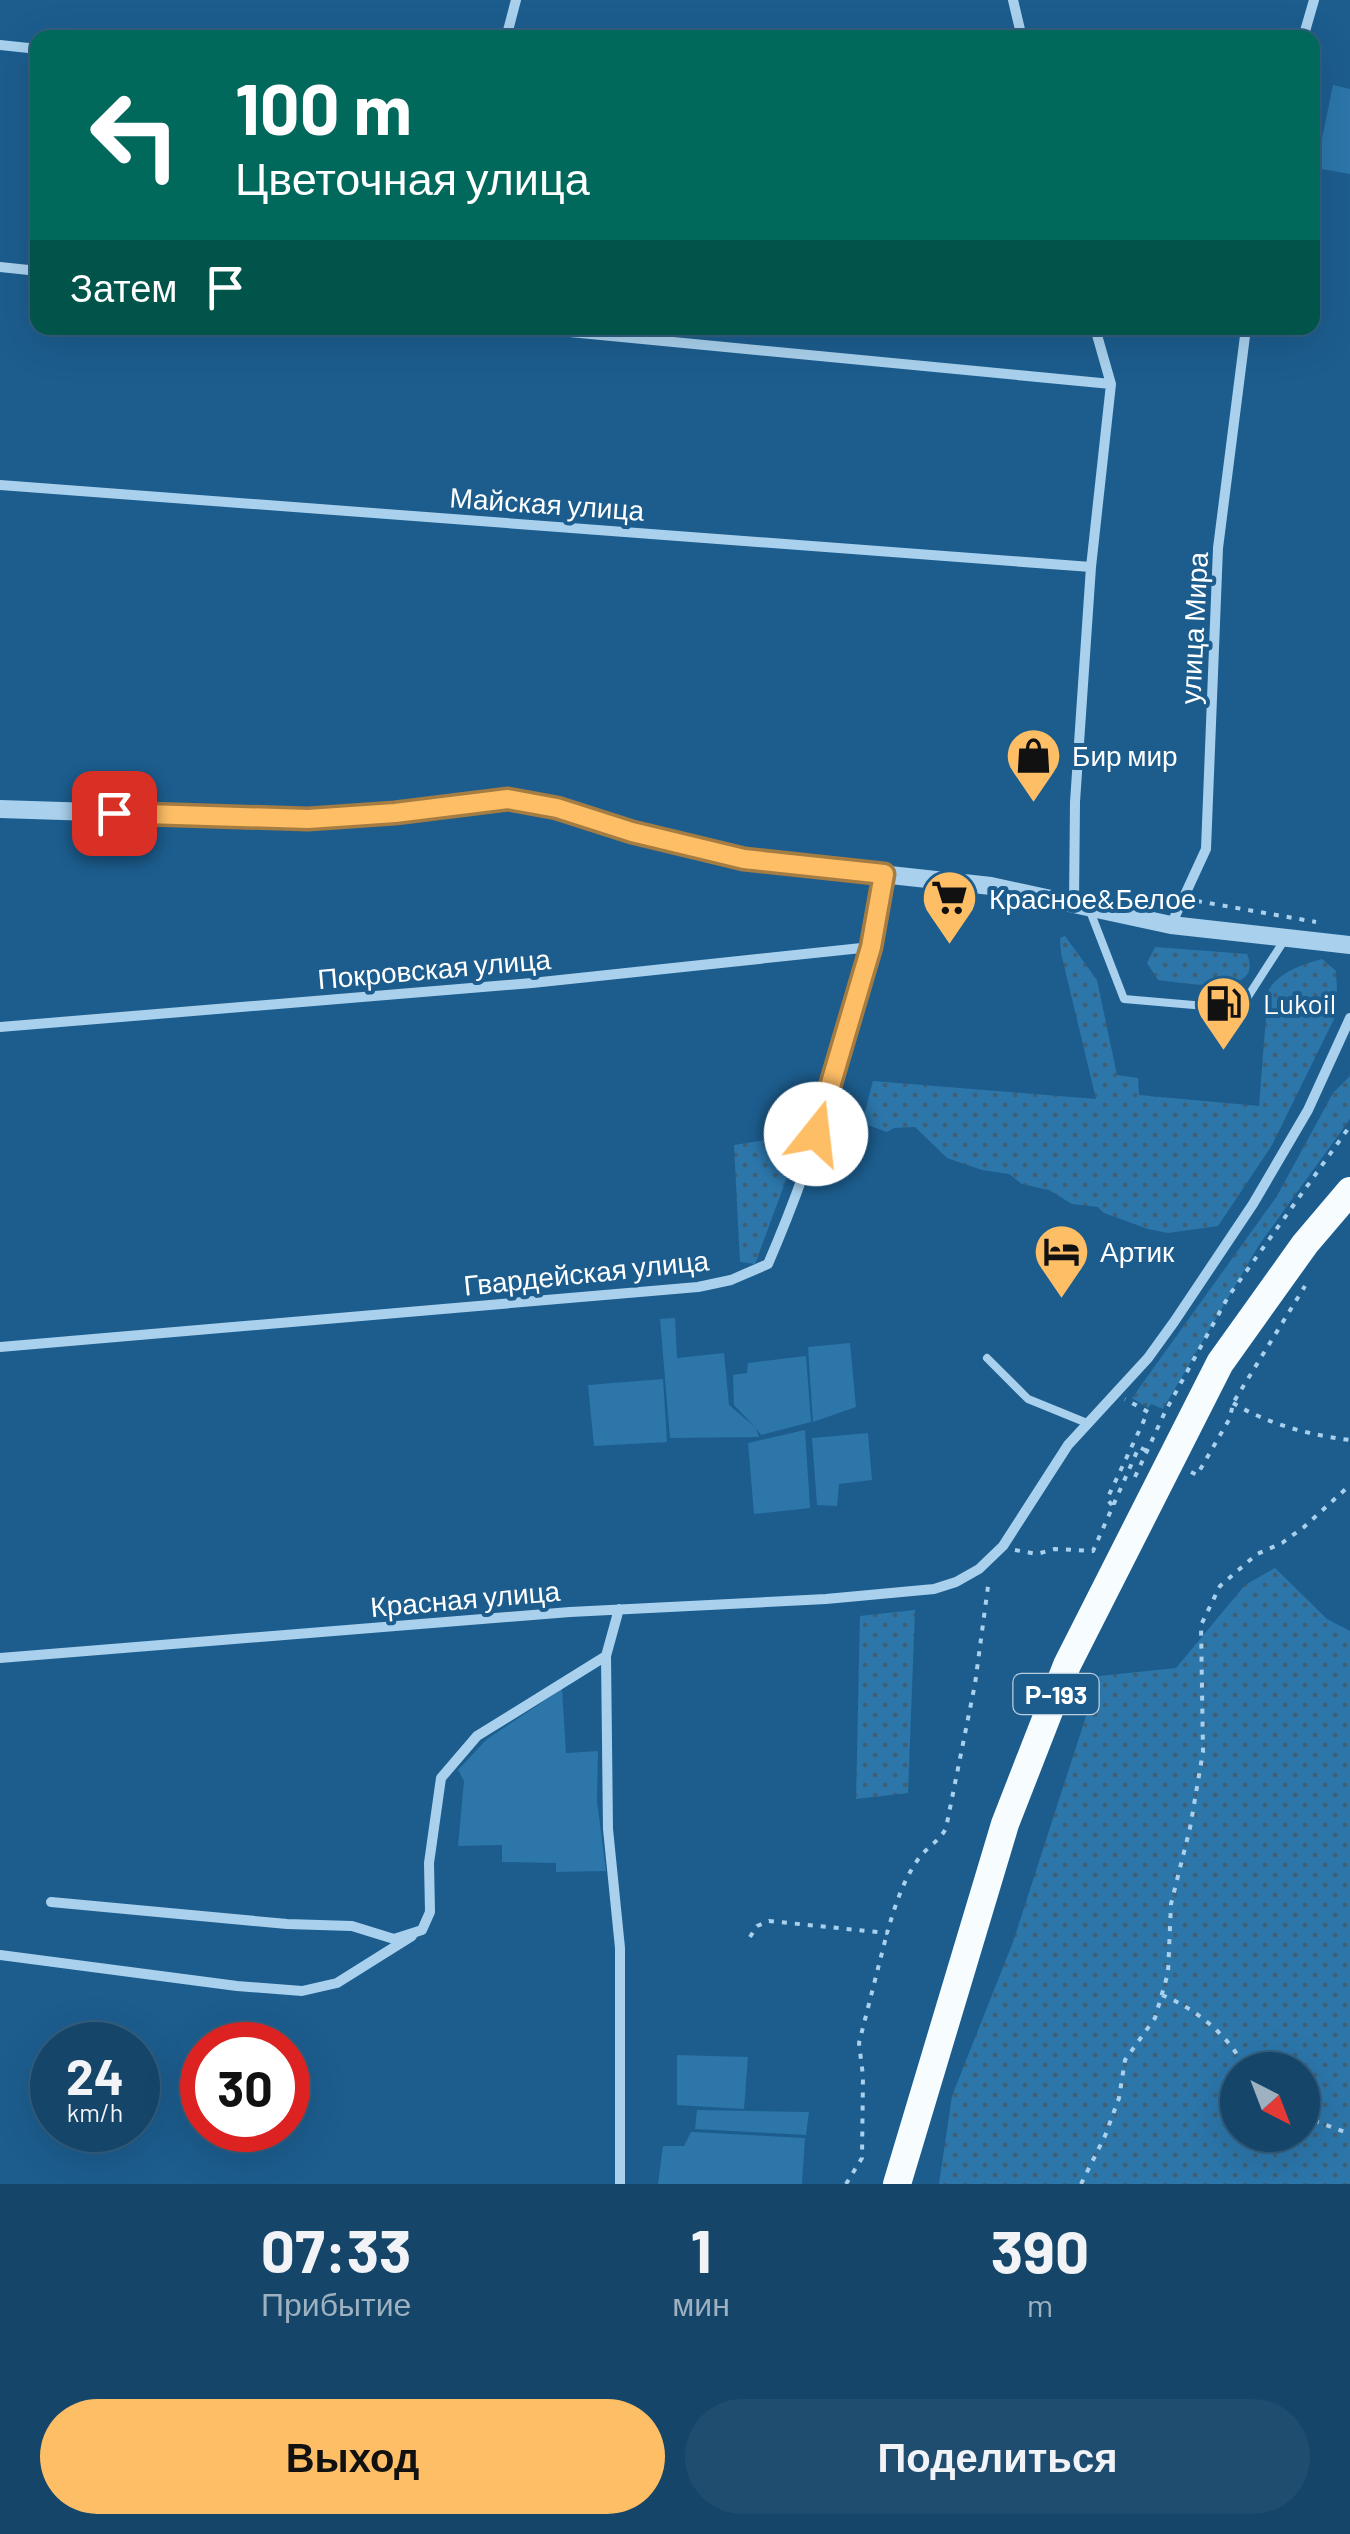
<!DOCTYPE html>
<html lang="ru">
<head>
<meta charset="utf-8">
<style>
  :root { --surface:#15466a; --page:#1e4d70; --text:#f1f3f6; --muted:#9db1c1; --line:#345e7e; --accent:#febe66 }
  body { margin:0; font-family:Barlow,sans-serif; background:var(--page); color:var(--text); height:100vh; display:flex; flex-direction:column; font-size:38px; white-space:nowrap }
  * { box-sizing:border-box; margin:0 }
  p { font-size:32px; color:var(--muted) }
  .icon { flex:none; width:55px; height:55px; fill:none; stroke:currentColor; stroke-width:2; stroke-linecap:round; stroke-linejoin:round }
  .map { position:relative; height:2184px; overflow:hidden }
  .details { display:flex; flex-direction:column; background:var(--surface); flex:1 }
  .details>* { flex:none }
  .banner { position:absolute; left:30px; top:30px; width:1290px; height:305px; border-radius:20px; box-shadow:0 10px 40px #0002,0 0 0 2px var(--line); background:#00695c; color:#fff; overflow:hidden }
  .needle { width:65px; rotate:138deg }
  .tools { position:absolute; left:1220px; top:2052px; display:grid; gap:20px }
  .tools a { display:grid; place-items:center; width:100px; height:100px; border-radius:50%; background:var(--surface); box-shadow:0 10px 40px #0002,0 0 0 2px var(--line); font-size:50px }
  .speed { position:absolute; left:30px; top:2022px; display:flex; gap:20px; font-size:50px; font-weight:700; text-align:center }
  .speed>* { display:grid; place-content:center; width:130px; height:130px; border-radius:50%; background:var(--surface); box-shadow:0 10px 40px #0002,0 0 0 2px var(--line); line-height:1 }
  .speed small { font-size:25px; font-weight:400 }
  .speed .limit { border:15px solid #d22; background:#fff; color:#111 }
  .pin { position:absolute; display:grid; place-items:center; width:85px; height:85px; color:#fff; margin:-42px; border-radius:20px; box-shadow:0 5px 15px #0006 }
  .me { position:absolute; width:110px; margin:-55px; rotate:16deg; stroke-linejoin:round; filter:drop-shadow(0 0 8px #0008) }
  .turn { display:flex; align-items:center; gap:35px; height:210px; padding:0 40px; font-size:45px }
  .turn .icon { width:130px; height:130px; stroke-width:2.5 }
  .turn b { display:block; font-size:70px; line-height:85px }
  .then { display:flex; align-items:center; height:95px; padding:0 40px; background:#0003; gap:20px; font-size:38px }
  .eta { display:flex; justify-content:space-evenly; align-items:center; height:170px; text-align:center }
  .eta b { font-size:60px; font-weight:700; line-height:70px }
  .button { display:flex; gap:20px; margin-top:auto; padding:20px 40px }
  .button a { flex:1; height:115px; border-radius:60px; background:var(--accent); color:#111; font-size:40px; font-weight:700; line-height:115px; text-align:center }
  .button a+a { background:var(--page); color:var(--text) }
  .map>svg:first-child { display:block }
</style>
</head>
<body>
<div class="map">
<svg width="1350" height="2184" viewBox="0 0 1350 2184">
  <defs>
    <pattern id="grass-dots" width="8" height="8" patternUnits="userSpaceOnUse" patternTransform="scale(2.5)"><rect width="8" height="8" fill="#2c76aa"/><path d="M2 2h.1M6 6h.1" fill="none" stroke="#3e5f76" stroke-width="1.8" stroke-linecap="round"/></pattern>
  </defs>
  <rect width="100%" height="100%" fill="#1c5d8e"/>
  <path fill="url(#grass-dots)" fill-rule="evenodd" d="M 1065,936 L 1097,980 L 1117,1075 L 1138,1078 L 1139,1095 L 1259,1106 L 1268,991 C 1279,972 1301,965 1322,959 L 1336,971 L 1338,1011 L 1272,1145 L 1218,1226 L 1168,1233 L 1148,1229 L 1104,1213 L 1098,1207 L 1072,1204 L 1049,1190 L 1022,1184 L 1009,1174 L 982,1170 L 947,1158 L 915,1127 L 894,1128 L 887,1132 L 862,1123 L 873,1081 L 1096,1099 L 1061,953 L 1060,938 Z
    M 1155,947 L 1247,954 C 1266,1000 1180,982 1158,980 L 1147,963 Z
    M 1350,1076 L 1350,1119 L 1259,1245 L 1163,1409 L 1151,1404 L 1148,1408 L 1132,1398 L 1277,1196 L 1333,1093 Z
    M 803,1134 L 755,1264 L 740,1262 L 734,1145 Z
    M 1275,1568 L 1327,1619 L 1350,1631 L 1350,2184 L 939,2184 L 952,2096 L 1013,1942 L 1099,1676 L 1176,1668 L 1245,1585 ZM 1302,2070 L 1302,2135 L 1238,2135 L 1238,2070 Z
    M 915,1610 L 908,1793 L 856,1799 L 860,1616 Z"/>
  <path fill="#2c76aa" d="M 1333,85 L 1350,89 L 1350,174 L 1316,168 Z
    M 675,1318 L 677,1358 L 724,1353 L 729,1405 L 755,1427 L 734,1405 L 733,1375 L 747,1373 L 748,1363 L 806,1356 L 811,1422 L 761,1435 L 756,1428 L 759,1437 L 670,1438 L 660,1319 Z
    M 850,1343 L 856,1407 L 813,1422 L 808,1347 Z
    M 663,1379 L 667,1442 L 594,1446 L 588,1385 Z
    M 805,1430 L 810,1508 L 754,1514 L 748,1443 Z
    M 868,1433 L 872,1480 L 839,1484 L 837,1506 L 817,1505 L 812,1438 Z
    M 562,1689 L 566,1753 L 598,1751 L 597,1801 L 606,1871 L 556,1872 L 556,1863 L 502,1862 L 502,1845 L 458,1846 L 464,1781 L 458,1770 L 487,1739 Z
    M 677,2055 L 748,2057 L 744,2109 L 677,2105 Z
    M 697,2110 L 809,2112 L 806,2135 L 695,2129 Z
    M 691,2132 L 805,2138 L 802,2184 L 658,2184 L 663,2146 L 684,2146 Z"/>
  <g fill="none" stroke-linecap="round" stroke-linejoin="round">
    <path stroke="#a9d1ed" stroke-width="4" stroke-dasharray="5 8" stroke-linecap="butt" d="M 1137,898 L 1168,901
      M 1197,901 L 1316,922
      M 1233,1403 C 1268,1424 1309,1435 1350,1440
      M 1191,1472 L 1197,1475 L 1230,1418 L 1233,1403 L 1305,1286
      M 1135,1477 L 1165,1412 L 1228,1297 L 1350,1126
      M 1112,1505 L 1107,1499 L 1148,1412 L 1125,1399
      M 1015,1550 L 1037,1554 L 1055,1549 L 1093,1551 L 1139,1447 L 1151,1453
      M 750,1937 L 757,1926 L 769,1921 L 887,1933 C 895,1906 903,1880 919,1858 C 928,1846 940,1841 946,1828 L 975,1684 L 989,1579
      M 1162,1995 C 1196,2009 1230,2036 1246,2070
      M 1302,2116 L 1350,2134
      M 846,2184 L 862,2158 L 863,2076 L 859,2043 L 887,1933
      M 1081,2184 L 1105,2136 L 1119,2098 L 1125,2060 L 1155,2018 L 1168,1973 L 1171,1904 L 1190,1828 L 1203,1752 L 1201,1625 L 1220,1586 L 1257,1554 L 1282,1543 L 1304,1527 L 1350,1485"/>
    <path stroke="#a9d1ed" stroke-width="8" d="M 1090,911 L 1124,999 L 1240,1009 L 1285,939
      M 987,1358 L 1028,1399 L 1087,1423"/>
    <path stroke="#a9d1ed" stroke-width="10" d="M 1013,0 L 1022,38
      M 506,38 L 516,0
      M 1303,38 L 1314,0
      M 0,45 L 38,49
      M 0,267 L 38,271
      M 528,328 L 1111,384 L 1091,567 L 1075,802 L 1074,903
      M 1095,328 L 1111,384
      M 0,485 L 1091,567
      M 1171,925 L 1206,849 L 1218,548 L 1246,328
      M 0,1027 L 532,983 L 871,947
      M 0,1347 L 698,1287 L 731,1280 L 768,1264 C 819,1146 862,1001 884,874
      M 606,1656 L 608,1829 L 620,1948 L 620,2184
      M 0,1658 L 570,1612 L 826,1599 L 934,1589 L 956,1582 L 979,1569 L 1003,1546 L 1068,1445 L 1148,1358 L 1174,1322 L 1253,1204 L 1308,1110 L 1350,1018
      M 51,1902 L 287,1924 L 352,1926 L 394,1939 L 422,1930 L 430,1912 L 429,1863 L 441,1778 L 477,1736 L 606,1656 L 619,1609
      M 0,1955 L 237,1986 L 302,1991 L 337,1983 L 412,1936"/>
    <path stroke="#a9d1ed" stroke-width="18" d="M 0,809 L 308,819 L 395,813 L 483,799 L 508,799 L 557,808 L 632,832 L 744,859 L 991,886 L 1171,925 L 1350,945"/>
    <path stroke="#f7fcff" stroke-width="28" d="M 897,2184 L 1005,1824 L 1067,1665 L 1220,1363 L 1305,1244 L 1350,1191"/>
  </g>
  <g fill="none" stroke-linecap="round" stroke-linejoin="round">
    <defs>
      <path id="route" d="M 114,813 L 308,819 L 395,813 L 508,799 L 557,808 L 632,832 L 744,859 L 884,874 L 871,947 L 816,1134"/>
    </defs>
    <use href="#route" stroke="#a57c42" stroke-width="25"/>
    <use href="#route" stroke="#febe66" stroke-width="18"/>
  </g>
  <defs>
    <symbol id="shop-pin" viewBox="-11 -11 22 30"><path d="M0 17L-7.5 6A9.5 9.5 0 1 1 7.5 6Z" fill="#febe66" stroke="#1c5d8e"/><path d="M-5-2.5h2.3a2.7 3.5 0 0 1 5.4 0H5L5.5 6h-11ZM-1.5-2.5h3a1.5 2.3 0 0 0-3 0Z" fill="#111"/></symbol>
    <symbol id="supermarket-pin" viewBox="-11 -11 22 30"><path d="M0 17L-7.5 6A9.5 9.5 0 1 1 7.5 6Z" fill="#febe66" stroke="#1c5d8e"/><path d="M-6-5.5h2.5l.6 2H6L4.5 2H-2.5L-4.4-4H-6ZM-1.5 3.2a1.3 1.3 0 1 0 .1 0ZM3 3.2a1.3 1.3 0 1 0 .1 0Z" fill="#111"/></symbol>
    <symbol id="fuel-pin" viewBox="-11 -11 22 30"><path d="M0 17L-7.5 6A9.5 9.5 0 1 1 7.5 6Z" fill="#febe66" stroke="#1c5d8e"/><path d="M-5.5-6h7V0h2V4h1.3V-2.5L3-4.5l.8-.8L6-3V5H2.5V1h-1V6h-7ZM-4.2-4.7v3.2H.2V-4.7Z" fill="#111"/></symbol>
    <symbol id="hotel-pin" viewBox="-11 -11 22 30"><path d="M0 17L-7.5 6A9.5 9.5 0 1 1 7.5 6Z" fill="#febe66" stroke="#1c5d8e"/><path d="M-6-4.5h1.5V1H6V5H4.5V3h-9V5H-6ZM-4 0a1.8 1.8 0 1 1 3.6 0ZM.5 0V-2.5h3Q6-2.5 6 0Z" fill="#111"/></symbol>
  </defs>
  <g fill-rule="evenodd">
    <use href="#shop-pin" x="1002" y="724" width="63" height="86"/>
    <use href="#supermarket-pin" x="918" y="866" width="63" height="86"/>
    <use href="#fuel-pin" x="1192" y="972" width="63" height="86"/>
    <use href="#hotel-pin" x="1030" y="1220" width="63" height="86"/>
  </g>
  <g text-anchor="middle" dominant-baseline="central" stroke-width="8" stroke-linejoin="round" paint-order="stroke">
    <rect fill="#1c5d8e" stroke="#bbcedd" stroke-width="2.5" x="1013.5" y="1674" width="85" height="40" rx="8"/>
    <g font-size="25" font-weight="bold" fill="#fff">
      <text x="1056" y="1694">Р-193</text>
    </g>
    <g font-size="28" fill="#fff" stroke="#1c5d8e">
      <text transform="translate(547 503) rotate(4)">Майская улица</text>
      <text transform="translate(1193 628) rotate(-87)">улица Мира</text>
      <text transform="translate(434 968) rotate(-5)">Покровская улица</text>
      <text transform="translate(586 1272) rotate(-6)">Гвардейская улица</text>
      <text transform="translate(465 1598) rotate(-5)">Красная улица</text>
    </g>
    <g font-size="28" fill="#fff" stroke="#1c5d8e" text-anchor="start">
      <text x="1072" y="755">Бир мир</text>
      <text x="989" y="898">Красное&amp;Белое</text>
      <text x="1263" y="1003">Lukoil</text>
      <text x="1100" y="1251">Артик</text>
    </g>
  </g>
</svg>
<div class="tools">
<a><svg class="needle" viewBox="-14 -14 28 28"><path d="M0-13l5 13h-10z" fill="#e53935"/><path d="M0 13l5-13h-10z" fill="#9db1c1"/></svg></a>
</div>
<div class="speed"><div>24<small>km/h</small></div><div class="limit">30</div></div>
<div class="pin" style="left:114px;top:813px;background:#d93025"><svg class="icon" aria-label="arrive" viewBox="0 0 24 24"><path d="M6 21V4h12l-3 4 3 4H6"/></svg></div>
<svg class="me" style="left:816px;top:1134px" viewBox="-20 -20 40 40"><circle r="19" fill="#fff"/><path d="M0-13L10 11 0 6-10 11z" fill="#febe66"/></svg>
<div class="banner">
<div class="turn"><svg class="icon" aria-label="left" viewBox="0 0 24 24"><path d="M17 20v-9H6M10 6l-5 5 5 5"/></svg><div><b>100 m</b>Цветочная улица</div></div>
<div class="then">Затем<svg class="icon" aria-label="arrive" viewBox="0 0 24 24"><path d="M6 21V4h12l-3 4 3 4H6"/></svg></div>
</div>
</div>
<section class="details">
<div class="eta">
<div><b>07:33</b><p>Прибытие</p></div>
<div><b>1</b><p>мин</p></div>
<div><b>390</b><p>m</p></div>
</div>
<div class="button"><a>Выход</a><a>Поделиться</a></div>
</section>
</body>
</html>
